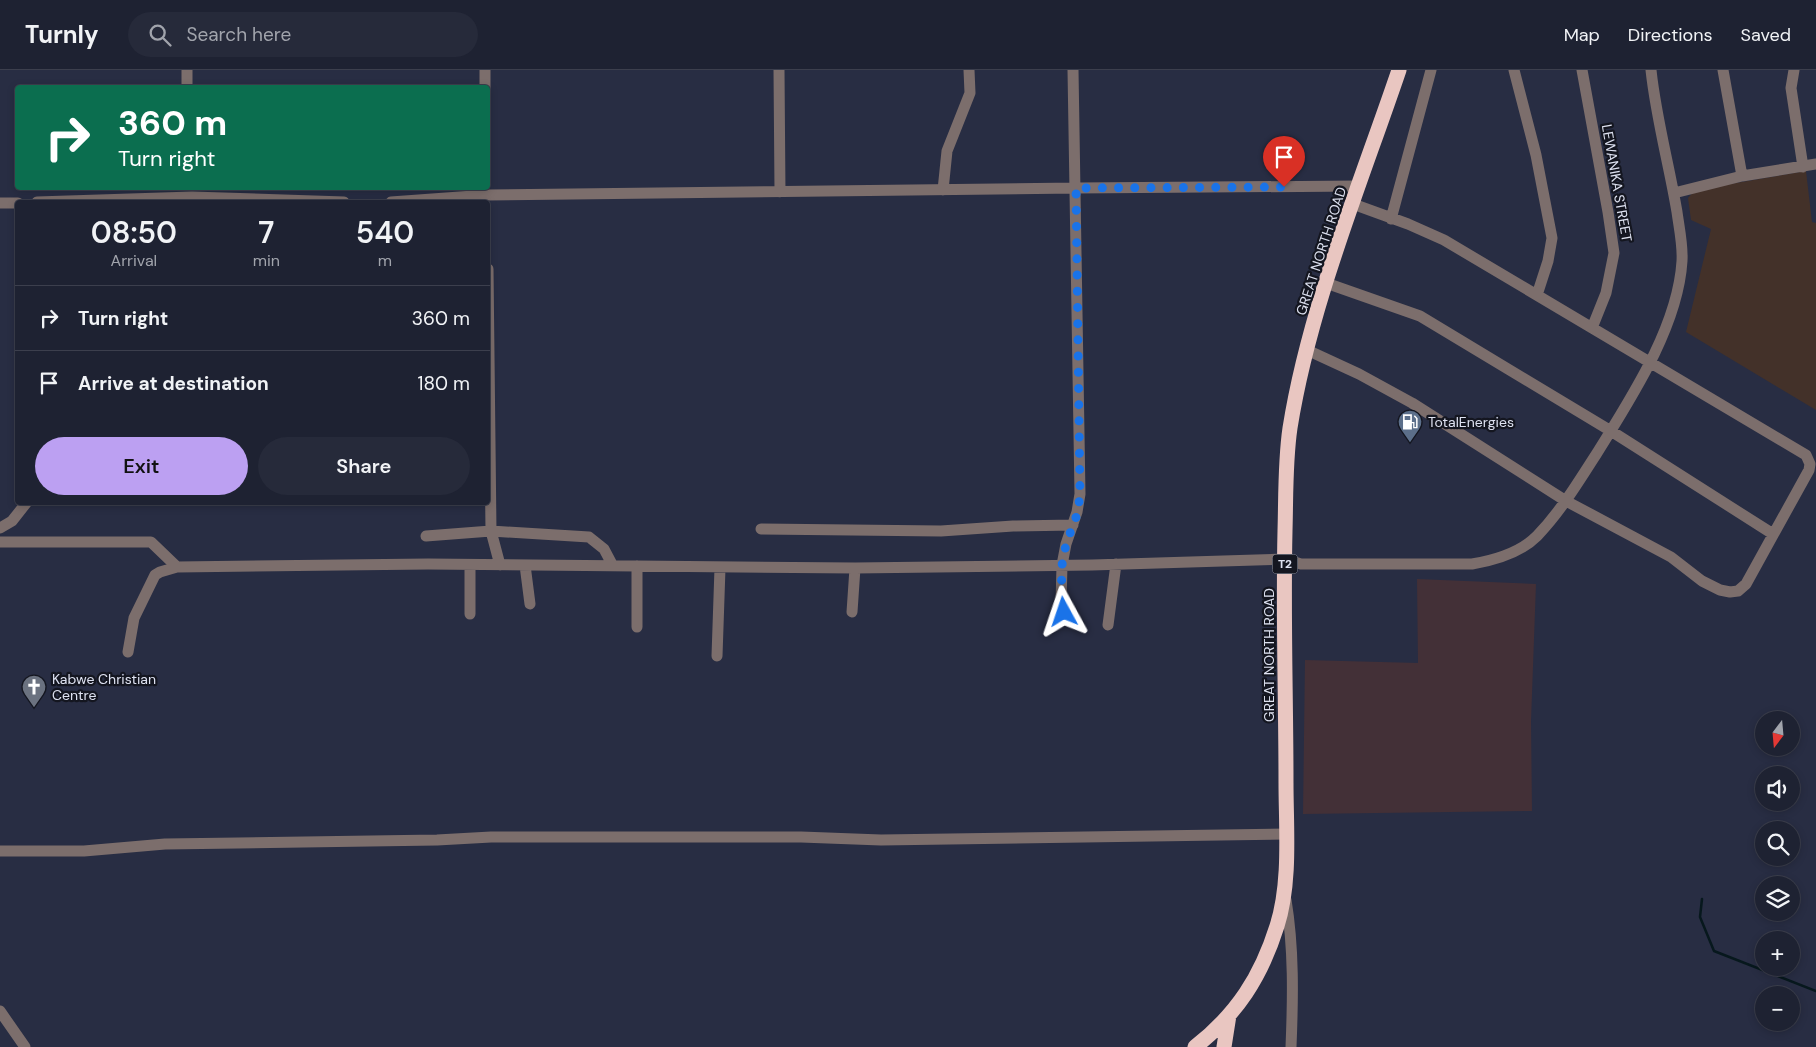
<!DOCTYPE html>
<html lang="en">
<head>
<meta charset="utf-8">
<style>
  :root { --surface:#1e2232; --page:#262a3a; --text:#f1f3f6; --muted:#a1a4ac; --line:#3c3f4d; --accent:#bca0f2 }
  body { margin:0; font-family:"DM Sans",sans-serif; background:var(--page); color:var(--text); height:100vh; display:flex; flex-direction:column; font-size:19px; white-space:nowrap }
  * { box-sizing:border-box; margin:0 }
  p { font-size:16px; color:var(--muted) }
  .icon { flex:none; width:28px; height:28px; fill:none; stroke:currentColor; stroke-width:2; stroke-linecap:round; stroke-linejoin:round }
  .map { position:relative; flex:1; overflow:hidden }
  .side { position:absolute; left:15px; top:130px; width:475px; height:305px; display:flex; flex-direction:column; background:var(--surface); border-radius:5px; box-shadow:0 2px 8px #0003,0 0 0 1px var(--line) }
  .side>* { flex:none }
  .guide { position:absolute; left:15px; top:15px; width:475px; height:105px; border-radius:5px; box-shadow:0 2px 8px #0003,0 0 0 1px var(--line); background:#0b6e4f; color:#fff; overflow:hidden }
  .needle { width:32px; rotate:196deg }
  .tools { position:absolute; left:1755px; top:641px; display:grid; gap:10px }
  .tools a { display:grid; place-items:center; width:45px; height:45px; border-radius:50%; background:var(--surface); box-shadow:0 2px 8px #0003,0 0 0 1px var(--line); font-size:25px }
  .pin { position:absolute; display:grid; place-items:center; width:42px; height:42px; color:#fff; margin:-51px -21px; border-radius:50% 50% 50% 0; rotate:-45deg; box-shadow:0 0 5px #0007 }
  .pin .icon { rotate:45deg }
  .me { position:absolute; width:55px; margin:-28px; rotate:355deg; stroke-linejoin:round; filter:drop-shadow(0 0 4px #0008) }
  .turn { display:flex; align-items:center; gap:18px; height:105px; padding:0 20px; font-size:22px }
  .turn .icon { width:65px; height:65px; stroke-width:2.5 }
  .turn b { display:block; font-size:35px; line-height:42px }
  .eta { display:flex; justify-content:space-evenly; align-items:center; height:85px; text-align:center }
  .eta b { font-size:30px; font-weight:600; line-height:35px }
  .button { display:flex; gap:10px; margin-top:auto; padding:10px 20px }
  .button a { flex:1; height:58px; border-radius:30px; background:var(--accent); color:#111; font-size:20px; font-weight:600; line-height:58px; text-align:center }
  .button a+a { background:var(--page); color:var(--text) }
  ul { padding:0; list-style:none }
  li { display:flex; align-items:center; gap:15px; height:65px; padding:0 20px; border-top:1px solid var(--line) }
  li div { flex:1 }
  li b { display:block; font-size:19px }
  li em { font-style:normal }
  header { display:flex; align-items:center; gap:30px; box-sizing:border-box; height:70px; padding:0 25px; background:var(--surface); border-bottom:1px solid var(--line) }
  header strong { font-size:24px }
  nav { display:flex; gap:28px; margin-inline-start:auto; font-size:18px }
  .search { width:350px; height:45px; background:var(--page); display:flex; align-items:center; gap:12px; box-sizing:border-box; padding:0 18px; border-radius:28px; color:var(--muted); font-size:19px }
  .map>svg:first-child { display:block }
</style>
</head>
<body>
<header>
<strong>Turnly</strong>
<div class="search"><svg class="icon" aria-label="search" viewBox="0 0 24 24"><circle cx="10" cy="10" r="6"/><path d="M15 15l6 6"/></svg>Search here</div>
<nav><a>Map</a><a>Directions</a><a>Saved</a></nav>
</header>
<div class="map">
<svg width="1816" height="977" viewBox="0 0 1816 977">
  <rect width="100%" height="100%" fill="#282d43"/>
  <path fill="#433037" d="M 1417,509 L 1536,514 L 1531,651 L 1532,741 L 1303,744 L 1305,590 L 1418,593 Z"/>
  <path fill="#433129" d="M 1806,101 L 1812,152 L 1816,153 L 1816,340 L 1686,262 L 1711,159 L 1691,150 L 1688,128 L 1695,120 Z"/>
  <g fill="none" stroke-linecap="round" stroke-linejoin="round">
    <path stroke="#07181d" stroke-width="2.5" d="M 1702,829 L 1700,847 L 1714,881 L 1816,921"/>
    <path stroke="#7c6e6c" stroke-width="11" d="M 187,0 L 187,18
      M 485,0 L 485,18
      M 779,0 L 780,122
      M 1514,0 L 1536,85 L 1552,168 L 1548,191 L 1537,225
      M 1582,0 L 1608,142 L 1614,183 L 1606,223 L 1592,258
      M 1723,0 L 1742,106
      M 1794,0 L 1791,18 L 1803,97
      M 943,120 L 947,81 L 970,23 L 969,0
      M 1674,123 L 1742,106 L 1816,94
      M 37,132 L 192,127 L 344,132
      M 391,132 L 487,125 L 1076,118 L 1359,116
      M 0,133 L 18,133
      M 1391,149 L 1431,0
      M 488,199 L 491,461 L 500,495
      M 1326,213 L 1420,246 L 1611,361 L 1773,464
      M 1307,280 L 1359,304 L 1412,333 L 1566,431 L 1671,487 L 1702,511 L 1720,520 L 1730,522 L 1738,521 L 1746,514 L 1809,400 L 1810,394 L 1806,385 L 1444,170 L 1408,154 L 1353,134
      M 0,458 L 12,451 L 27,432
      M 761,459 L 941,461 L 1013,456 L 1073,455
      M 426,466 L 491,461 L 589,467 L 604,479 L 613,496
      M 0,472 L 151,472 L 177,497
      M 470,495 L 470,544
      M 525,495 L 530,534
      M 637,496 L 637,557
      M 852,542 L 855,498
      M 1064,543 L 1061,534 L 1062,495 L 1066,474 L 1077,442 L 1080,424 L 1073,0
      M 1108,555 L 1116,494
      M 128,582 L 134,548 L 155,505 L 160,502 L 177,497 L 428,494 L 855,498 L 1092,495 L 1285,489 L 1301,494 L 1472,494 C 1496,490 1520,483 1537,466 C 1561,441 1579,411 1597,383 C 1631,328 1678,257 1682,191 C 1683,175 1679,157 1677,142 C 1669,94 1656,48 1651,0
      M 717,586 L 720,498
      M 0,781 L 84,781 L 165,774 L 437,770 L 491,767 L 801,767 L 881,770 L 1286,764
      M 1286,830 C 1294,879 1293,928 1291,977
      M 0,941 L 25,977"/>
    <path stroke="#e9c6c1" stroke-width="15" d="M 1195,977 C 1237,944 1261,907 1277,856 C 1291,812 1286,758 1286,713 C 1286,629 1283,545 1285,461 C 1286,427 1285,392 1290,358 C 1309,238 1360,115 1399,0
      M 1224,977 L 1229,945"/>
  </g>
  <g fill="none" stroke-linecap="round" stroke-linejoin="round">
    <path stroke="#1a73e8" stroke-width="9" stroke-dasharray="0 16.2" d="M 1064,542 L 1061,534 L 1062,495 L 1066,474 L 1078,442 L 1080,424 L 1076,118 L 1284,117"/>
  </g>
  <defs>
    <symbol id="fuel-pin" viewBox="-11 -11 22 30"><path d="M0 17L-7.5 6A9.5 9.5 0 1 1 7.5 6Z" fill="#5c6f8a" stroke="#141620"/><path d="M-5.5-6h7V0h2V4h1.3V-2.5L3-4.5l.8-.8L6-3V5H2.5V1h-1V6h-7ZM-4.2-4.7v3.2H.2V-4.7Z" fill="#fff"/></symbol>
    <symbol id="church-pin" viewBox="-11 -11 22 30"><path d="M0 17L-7.5 6A9.5 9.5 0 1 1 7.5 6Z" fill="#6b7280" stroke="#141620"/><path d="M-1.2-6h2.4v3.5h3.3v2.4h-3.3V6h-2.4V-.1h-3.3v-2.4h3.3Z" fill="#fff"/></symbol>
  </defs>
  <g fill-rule="evenodd">
    <use href="#fuel-pin" x="1396" y="338" width="28" height="38"/>
    <use href="#church-pin" x="20" y="603" width="28" height="38"/>
  </g>
  <g text-anchor="middle" dominant-baseline="central" stroke-width="4.5" stroke-linejoin="round" paint-order="stroke">
    <rect fill="#141620" stroke="#a1a5b2" stroke-width="1" x="1272.5" y="484.5" width="25" height="19" rx="4"/>
    <g font-size="12" font-weight="bold" fill="#dee2f1">
      <text x="1285" y="494">T2</text>
    </g>
    <g font-size="14" fill="#dee2f1" stroke="#141620">
      <text transform="translate(1617 113) rotate(80)">LEWANIKA STREET</text>
      <text transform="translate(1321 181) rotate(-72)">GREAT NORTH ROAD</text>
      <text transform="translate(1269 585) rotate(-90)">GREAT NORTH ROAD</text>
    </g>
    <g font-size="14" fill="#dee2f1" stroke="#141620" text-anchor="start">
      <text x="1428" y="352">TotalEnergies</text>
      <text x="52" y="609">Kabwe Christian<tspan x="52" dy="16">Centre</tspan></text>
    </g>
  </g>
</svg>
<div class="tools">
<a><svg class="needle" viewBox="-14 -14 28 28"><path d="M0-13l5 13h-10z" fill="#e53935"/><path d="M0 13l5-13h-10z" fill="#a1a4ac"/></svg></a>
<a><svg class="icon" aria-label="sound" viewBox="0 0 24 24"><path d="M4 9h4l5-4v14l-5-4H4zM17 9q2 3 0 6"/></svg></a>
<a><svg class="icon" aria-label="search" viewBox="0 0 24 24"><circle cx="10" cy="10" r="6"/><path d="M15 15l6 6"/></svg></a>
<a><svg class="icon" aria-label="layers" viewBox="0 0 24 24"><path d="M12 4l9 5-9 5-9-5zM3 14l9 5 9-5"/></svg></a>
<a>+</a>
<a>−</a>
</div>
<div class="pin" style="left:1284px;top:117px;background:#d93025"><svg class="icon" aria-label="arrive" viewBox="0 0 24 24"><path d="M6 21V4h12l-3 4 3 4H6"/></svg></div>
<svg class="me" style="left:1064px;top:542px" viewBox="-20 -20 40 40"><path d="M0-17L14 15 0 8-14 15z" fill="#1a73e8" stroke="#fff" stroke-width="4"/></svg>
<div class="guide">
<div class="turn"><svg class="icon" aria-label="right" viewBox="0 0 24 24"><path d="M7 20v-9h11M14 6l5 5-5 5"/></svg><div><b>360 m</b>Turn right</div></div>
</div>
<section class="side">
<div class="eta">
<div><b>08:50</b><p>Arrival</p></div>
<div><b>7</b><p>min</p></div>
<div><b>540</b><p>m</p></div>
</div>
<ul>
<li><svg class="icon" aria-label="right" viewBox="0 0 24 24"><path d="M7 20v-9h11M14 6l5 5-5 5"/></svg><div><b>Turn right</b></div><em>360 m</em></li>
<li><svg class="icon" aria-label="arrive" viewBox="0 0 24 24"><path d="M6 21V4h12l-3 4 3 4H6"/></svg><div><b>Arrive at destination</b></div><em>180 m</em></li>
</ul>
<div class="button"><a>Exit</a><a>Share</a></div>
</section>
</div>
</body>
</html>
